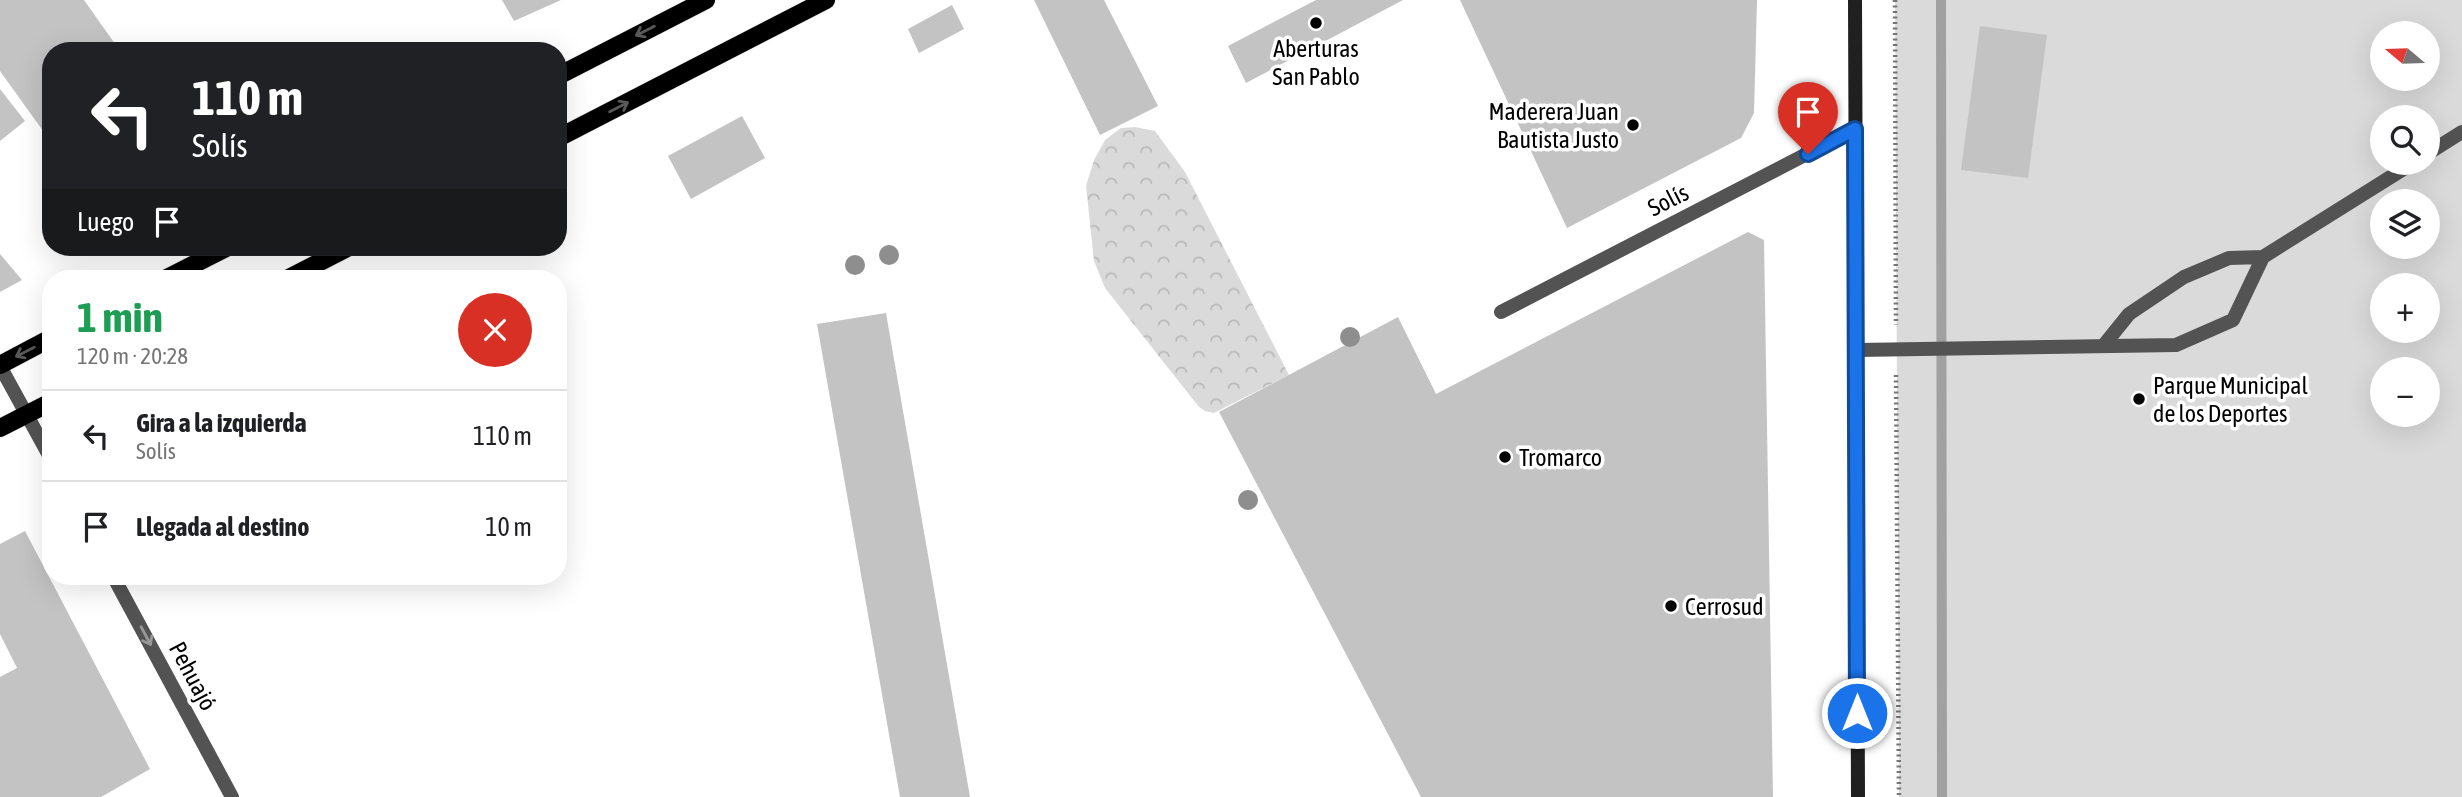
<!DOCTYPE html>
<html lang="es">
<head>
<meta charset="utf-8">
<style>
  :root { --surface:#fff; --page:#f6f6f6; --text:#202124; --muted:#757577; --line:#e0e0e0 }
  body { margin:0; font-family:"Asap Condensed",sans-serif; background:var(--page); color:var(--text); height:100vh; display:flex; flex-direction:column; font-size:26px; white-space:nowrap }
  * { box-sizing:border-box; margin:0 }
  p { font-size:23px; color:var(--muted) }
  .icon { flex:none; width:38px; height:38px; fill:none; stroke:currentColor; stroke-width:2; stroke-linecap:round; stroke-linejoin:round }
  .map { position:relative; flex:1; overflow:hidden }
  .details { position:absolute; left:42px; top:270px; width:525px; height:315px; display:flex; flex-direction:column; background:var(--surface); border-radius:28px; box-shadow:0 7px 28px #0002 }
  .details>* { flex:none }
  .top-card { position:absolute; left:42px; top:42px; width:525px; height:214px; border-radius:28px; box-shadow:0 7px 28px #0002; background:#202124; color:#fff; overflow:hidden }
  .needle { width:46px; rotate:289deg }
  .buttons { position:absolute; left:2370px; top:21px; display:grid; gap:14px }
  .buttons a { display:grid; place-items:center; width:70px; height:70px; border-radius:50%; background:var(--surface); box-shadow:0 7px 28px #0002; font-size:35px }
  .pin { position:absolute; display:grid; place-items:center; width:60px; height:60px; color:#fff; margin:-72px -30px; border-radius:50% 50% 50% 0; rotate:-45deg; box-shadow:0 0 7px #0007 }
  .pin .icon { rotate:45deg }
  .me { position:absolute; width:77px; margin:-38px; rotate:0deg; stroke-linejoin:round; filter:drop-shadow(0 0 5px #0008) }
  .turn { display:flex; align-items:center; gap:24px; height:147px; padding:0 35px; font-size:32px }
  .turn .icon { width:91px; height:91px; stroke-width:2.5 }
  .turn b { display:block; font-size:49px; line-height:60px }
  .then { display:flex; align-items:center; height:66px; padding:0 35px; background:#0003; gap:14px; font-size:26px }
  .round { display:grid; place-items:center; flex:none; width:74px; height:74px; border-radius:37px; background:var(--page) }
  .overview { display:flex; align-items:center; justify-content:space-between; height:119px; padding:0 35px }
  h1 { font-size:42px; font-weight:700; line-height:52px; color:#1e9e55 }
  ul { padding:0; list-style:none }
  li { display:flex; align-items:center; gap:21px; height:91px; padding:0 35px; border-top:2px solid var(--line) }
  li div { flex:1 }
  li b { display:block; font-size:26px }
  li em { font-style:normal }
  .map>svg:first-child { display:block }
</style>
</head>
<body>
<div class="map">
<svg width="2462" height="797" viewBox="0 0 2462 797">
  <defs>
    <pattern id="forest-crowns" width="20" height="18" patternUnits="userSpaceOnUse" patternTransform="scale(1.75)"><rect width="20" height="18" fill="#dadada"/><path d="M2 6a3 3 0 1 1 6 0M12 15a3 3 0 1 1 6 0" fill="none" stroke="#b9b9b9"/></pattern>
  </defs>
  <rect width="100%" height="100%" fill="#fff"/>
  <path fill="url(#forest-crowns)" d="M 1135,127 L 1155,131 L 1185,172 L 1289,375 L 1214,413 L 1205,411 L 1199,407 L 1105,288 L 1094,261 L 1086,186 L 1094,160 L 1105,140 L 1121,128 Z"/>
  <path fill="#dadada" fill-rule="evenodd" d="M 1895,0 L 2462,0 L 2462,797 L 1899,797 ZM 2382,33 L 2427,33 L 2427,79 L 2382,79 ZM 2382,117 L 2427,117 L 2427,163 L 2382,163 ZM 2382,201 L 2427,201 L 2427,247 L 2382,247 ZM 2382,285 L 2427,285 L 2427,331 L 2382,331 ZM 2382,369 L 2427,369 L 2427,415 L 2382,415 Z"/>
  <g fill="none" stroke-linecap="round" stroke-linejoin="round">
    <path stroke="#a1a1a1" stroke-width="10" d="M 1941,0 L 1942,797"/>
  </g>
  <path fill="#c3c3c3" d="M 0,0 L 84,0 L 120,51 L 51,51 L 51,142 L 0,71 Z
    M 502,0 L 561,0 L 514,21 Z
    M 1034,0 L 1104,0 L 1158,106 L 1100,135 Z
    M 1316,0 L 1403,0 L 1246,83 L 1228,46 Z
    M 1460,0 L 1757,0 L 1754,113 L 1741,138 L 1567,228 Z
    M 952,5 L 964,29 L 919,53 L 908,29 Z
    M 1980,26 L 2047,35 L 2028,178 L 1961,170 Z
    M 0,89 L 25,121 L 0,141 Z
    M 742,116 L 765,158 L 691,199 L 668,156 Z
    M 1748,232 L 1764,240 L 1773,797 L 1421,797 L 1219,412 L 1398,317 L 1436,394 Z
    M 0,254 L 22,280 L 0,292 Z
    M 886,313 L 970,797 L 900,797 L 817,324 Z
    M 25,531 L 150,769 L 101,797 L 0,797 L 0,677 L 17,668 L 0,634 L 0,544 Z"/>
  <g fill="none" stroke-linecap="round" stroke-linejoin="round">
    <defs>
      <path id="primary" d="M 558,76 L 706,0
        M 558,138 L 826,0
        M 167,278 L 228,247
        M 289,278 L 349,247
        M 0,365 L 51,338
        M 0,428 L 51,402"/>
    </defs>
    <use href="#primary" stroke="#dbdbdb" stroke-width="19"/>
    <path stroke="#757575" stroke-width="4.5" stroke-dasharray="2 3.5" stroke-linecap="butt" d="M 1895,0 L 1896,325
      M 1896,375 L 1899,797"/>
    <path stroke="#535353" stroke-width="14" d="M 2427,154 L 2462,132
      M 2104,345 L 2129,314 L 2184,277 L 2229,258 L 2263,257
      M 1857,350 L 2176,345 L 2233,320 L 2263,257 L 2413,163"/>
    <path stroke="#535353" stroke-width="14" d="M 1501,312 L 1855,129
      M 0,366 L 51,459
      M 113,576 L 232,797"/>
    <path stroke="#202020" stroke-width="14" d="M 1855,0 L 1858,797"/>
    <use href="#primary" stroke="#000" stroke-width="18"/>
  </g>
  <g fill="#8e8e8e">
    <circle cx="889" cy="255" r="10"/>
    <circle cx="855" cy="265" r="10"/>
    <circle cx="1350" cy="337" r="10"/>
    <circle cx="1248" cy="500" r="10"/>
  </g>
  <defs><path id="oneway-shaft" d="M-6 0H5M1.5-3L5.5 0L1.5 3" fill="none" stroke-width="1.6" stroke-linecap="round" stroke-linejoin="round" transform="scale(1.75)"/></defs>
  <g stroke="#595959">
    <use href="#oneway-shaft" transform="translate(645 31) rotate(153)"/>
    <use href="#oneway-shaft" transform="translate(619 107) rotate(-27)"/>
    <use href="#oneway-shaft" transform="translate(25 352) rotate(153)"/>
  </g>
  <use stroke="#989898" href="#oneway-shaft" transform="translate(146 636) rotate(62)"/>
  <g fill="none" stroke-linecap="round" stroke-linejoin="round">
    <defs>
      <path id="route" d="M 1808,154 L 1855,129 L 1857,713"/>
    </defs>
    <use href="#route" stroke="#114b97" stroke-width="18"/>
    <use href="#route" stroke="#1a73e8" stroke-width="12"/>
  </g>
  <g fill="#000" stroke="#fff" stroke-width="2.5">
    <circle cx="1316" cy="23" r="7"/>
    <circle cx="1633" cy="125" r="7"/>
    <circle cx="2139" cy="399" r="7"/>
    <circle cx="1505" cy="457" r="7"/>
    <circle cx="1671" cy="606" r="7"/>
  </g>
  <g text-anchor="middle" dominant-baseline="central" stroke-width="7" stroke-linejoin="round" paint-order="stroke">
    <g font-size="24" fill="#000" stroke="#fff" text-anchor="start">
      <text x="1316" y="48" text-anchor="middle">Aberturas<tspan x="1316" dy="28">San Pablo</tspan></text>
      <text x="1619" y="111" text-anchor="end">Maderera Juan<tspan x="1619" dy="28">Bautista Justo</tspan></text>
      <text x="2153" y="385">Parque Municipal<tspan x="2153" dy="28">de los Deportes</tspan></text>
      <text x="1519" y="457">Tromarco</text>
      <text x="1685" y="606">Cerrosud</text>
    </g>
    <g font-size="24" fill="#000" stroke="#fff">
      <text transform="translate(1668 200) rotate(-27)">Solís</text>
      <text transform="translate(193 676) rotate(62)">Pehuajó</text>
    </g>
  </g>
</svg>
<div class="buttons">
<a><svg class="needle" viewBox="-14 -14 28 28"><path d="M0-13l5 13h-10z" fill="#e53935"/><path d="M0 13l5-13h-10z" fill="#757577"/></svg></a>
<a><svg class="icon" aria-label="search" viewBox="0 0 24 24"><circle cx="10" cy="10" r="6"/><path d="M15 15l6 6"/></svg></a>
<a><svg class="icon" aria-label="layers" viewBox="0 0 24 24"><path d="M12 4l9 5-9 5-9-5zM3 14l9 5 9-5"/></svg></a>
<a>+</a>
<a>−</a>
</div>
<div class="pin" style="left:1808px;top:154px;background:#d93025"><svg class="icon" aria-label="arrive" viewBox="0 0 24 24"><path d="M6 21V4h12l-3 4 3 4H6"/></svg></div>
<svg class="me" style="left:1857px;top:713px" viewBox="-20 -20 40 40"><circle r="17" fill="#1a73e8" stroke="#fff" stroke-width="3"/><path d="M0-11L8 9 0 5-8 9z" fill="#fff"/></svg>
<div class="top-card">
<div class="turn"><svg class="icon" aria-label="left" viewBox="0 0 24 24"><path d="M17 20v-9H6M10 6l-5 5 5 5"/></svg><div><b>110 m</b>Solís</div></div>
<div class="then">Luego<svg class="icon" aria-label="arrive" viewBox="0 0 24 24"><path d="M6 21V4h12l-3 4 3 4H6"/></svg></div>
</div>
<section class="details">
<div class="overview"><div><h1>1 min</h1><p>120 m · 20:28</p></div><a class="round" style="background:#d93025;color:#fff"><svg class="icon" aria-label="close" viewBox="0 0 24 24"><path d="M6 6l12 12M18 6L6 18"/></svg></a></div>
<ul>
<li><svg class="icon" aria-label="left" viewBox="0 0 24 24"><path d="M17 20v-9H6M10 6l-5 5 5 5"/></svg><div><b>Gira a la izquierda</b><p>Solís</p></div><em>110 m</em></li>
<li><svg class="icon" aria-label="arrive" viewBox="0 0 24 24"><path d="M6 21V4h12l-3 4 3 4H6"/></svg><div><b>Llegada al destino</b></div><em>10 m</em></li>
</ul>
</section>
</div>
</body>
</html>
